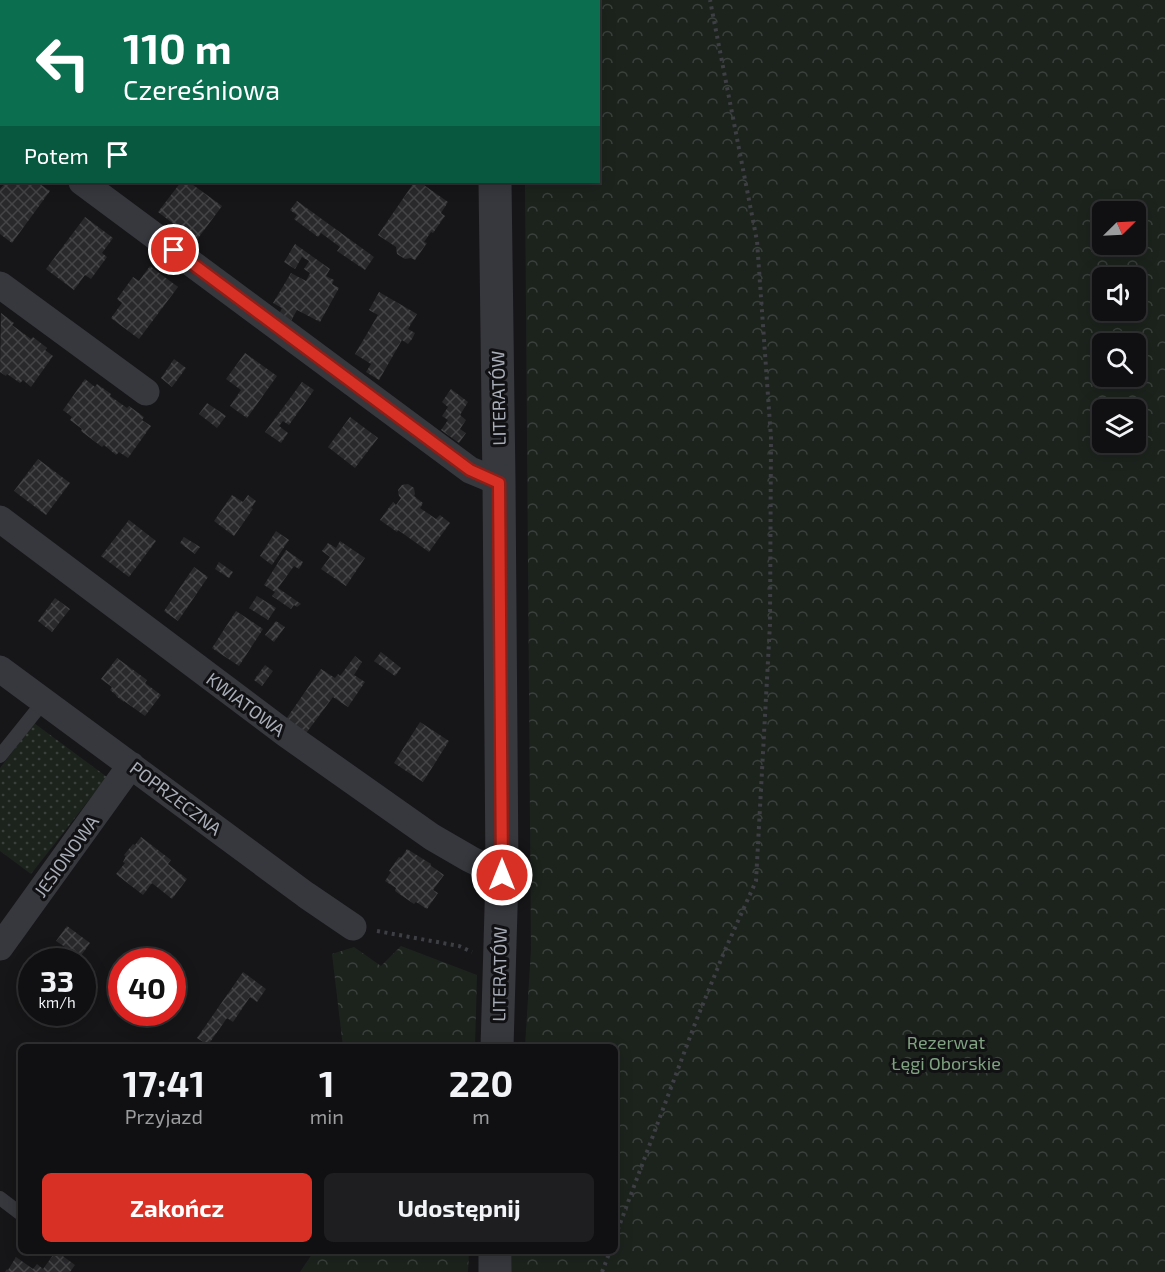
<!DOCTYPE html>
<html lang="pl">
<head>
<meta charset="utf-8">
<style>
  :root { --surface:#101012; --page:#1e1e20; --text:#f1f3f6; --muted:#9c9d9f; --line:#303032; --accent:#d93025 }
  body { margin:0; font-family:"Exo 2",sans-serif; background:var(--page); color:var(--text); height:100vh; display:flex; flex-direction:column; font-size:22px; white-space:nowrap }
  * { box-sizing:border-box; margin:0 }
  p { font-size:20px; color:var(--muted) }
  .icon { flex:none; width:33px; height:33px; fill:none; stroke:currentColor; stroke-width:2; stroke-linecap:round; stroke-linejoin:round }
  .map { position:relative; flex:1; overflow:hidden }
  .sheet { position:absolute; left:18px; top:1044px; width:600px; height:210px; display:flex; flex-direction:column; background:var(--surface); border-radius:9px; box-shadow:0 3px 15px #0003,0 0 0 2px var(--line) }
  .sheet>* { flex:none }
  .guide { position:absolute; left:0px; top:0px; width:600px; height:183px; box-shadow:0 3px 15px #0003,0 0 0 2px var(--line); background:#0b6e4f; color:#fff; overflow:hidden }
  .needle { width:39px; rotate:66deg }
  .fabs { position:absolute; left:1092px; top:201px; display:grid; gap:12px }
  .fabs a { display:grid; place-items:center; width:54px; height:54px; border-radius:9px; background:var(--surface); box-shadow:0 3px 15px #0003,0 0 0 2px var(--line); font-size:30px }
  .speed { position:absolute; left:18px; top:948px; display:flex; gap:12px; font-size:30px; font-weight:700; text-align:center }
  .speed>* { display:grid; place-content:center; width:78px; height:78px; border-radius:50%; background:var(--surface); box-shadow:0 3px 15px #0003,0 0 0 2px var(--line); line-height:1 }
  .speed small { font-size:15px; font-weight:400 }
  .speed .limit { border:9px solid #d22; background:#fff; color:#111 }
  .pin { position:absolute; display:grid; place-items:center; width:51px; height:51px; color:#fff; margin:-26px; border:3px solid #fff; border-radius:50%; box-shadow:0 2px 6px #0007 }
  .me { position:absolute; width:66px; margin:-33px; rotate:0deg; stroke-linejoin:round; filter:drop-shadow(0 0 4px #0008) }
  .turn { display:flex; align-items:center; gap:21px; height:126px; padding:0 24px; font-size:27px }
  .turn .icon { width:78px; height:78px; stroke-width:2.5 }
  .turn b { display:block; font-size:42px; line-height:51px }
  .then { display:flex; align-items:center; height:57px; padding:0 24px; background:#0003; gap:12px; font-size:22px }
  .eta { display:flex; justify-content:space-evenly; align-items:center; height:102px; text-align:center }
  .eta b { font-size:36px; font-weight:700; line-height:42px }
  .action { display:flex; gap:12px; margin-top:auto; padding:12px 24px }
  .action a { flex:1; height:69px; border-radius:9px; background:var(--accent); color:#fff; font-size:24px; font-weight:700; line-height:69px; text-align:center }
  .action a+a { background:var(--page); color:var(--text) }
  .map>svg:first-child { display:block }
</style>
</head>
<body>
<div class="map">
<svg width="1165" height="1272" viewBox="0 0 1165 1272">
  <defs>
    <pattern id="grass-dots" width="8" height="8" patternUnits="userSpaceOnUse" patternTransform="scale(1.5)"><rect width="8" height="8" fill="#1c231d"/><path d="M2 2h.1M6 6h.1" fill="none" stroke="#3a403c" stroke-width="1.8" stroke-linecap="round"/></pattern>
    <pattern id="forest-crowns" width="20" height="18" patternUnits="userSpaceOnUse" patternTransform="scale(1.5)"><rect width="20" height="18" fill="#1c231d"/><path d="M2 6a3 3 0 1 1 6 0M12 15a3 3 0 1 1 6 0" fill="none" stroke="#3a403c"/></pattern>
    <pattern id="building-cross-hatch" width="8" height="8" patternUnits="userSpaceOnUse" patternTransform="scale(1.5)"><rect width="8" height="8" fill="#29292c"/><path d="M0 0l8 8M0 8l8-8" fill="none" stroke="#454548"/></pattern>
  </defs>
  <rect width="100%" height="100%" fill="#161618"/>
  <path fill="url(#grass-dots)" d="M 34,723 L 107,777 L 31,874 L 0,851 L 0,768 Z"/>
  <path fill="url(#forest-crowns)" fill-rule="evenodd" d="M 524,0 L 1165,0 L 1165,1272 L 511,1272 L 512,1251 L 615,1251 L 615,1047 L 525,1047 L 531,949 L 525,182 L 598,182 L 598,2 L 524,2 ZM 1102,212 L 1136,212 L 1136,244 L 1102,244 ZM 1102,278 L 1136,278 L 1136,310 L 1102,310 ZM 1102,344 L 1136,344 L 1136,376 L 1102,376 ZM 1102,410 L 1136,410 L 1136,442 L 1102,442 Z
    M 401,946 L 477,975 L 475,1047 L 343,1047 L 332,954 L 354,947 L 381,966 Z
    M 314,1251 L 469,1251 L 468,1272 L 300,1272 Z"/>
  <path fill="url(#building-cross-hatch)" d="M 6,182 L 11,185 L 14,182 L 37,182 L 50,191 L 12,243 L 0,234 L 0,189 Z
    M 181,182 L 189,182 L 222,206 L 196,241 L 158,212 Z
    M 421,183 L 448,202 L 441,213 L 445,216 L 433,233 L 431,232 L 424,242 L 427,243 L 415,260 L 411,258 L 405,259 L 397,254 L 396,247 L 378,235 L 413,184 Z
    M 297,201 L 374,257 L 365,270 L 337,251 L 340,247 L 321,233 L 318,237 L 294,219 L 297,215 L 290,210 Z
    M 85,217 L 113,238 L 102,253 L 107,257 L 91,279 L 85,275 L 74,290 L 46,269 Z
    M 295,244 L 330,269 L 326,276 L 334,280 L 332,284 L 339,288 L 320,322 L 297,310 L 291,321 L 279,314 L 282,308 L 273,303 L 291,273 L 306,281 L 310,273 L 304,269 L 309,261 L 302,257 L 295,269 L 284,262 Z
    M 150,266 L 178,287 L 139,339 L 111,318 L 122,303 L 117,299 L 133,277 L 139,281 Z
    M 379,292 L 417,314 L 408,329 L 415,333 L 412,339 L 408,344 L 402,340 L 379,380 L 366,372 L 371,364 L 355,354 L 378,315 L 369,310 Z
    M 1,313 L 14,323 L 12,325 L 31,339 L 33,337 L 47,348 L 45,350 L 53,356 L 31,387 L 23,380 L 20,383 L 7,374 L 6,376 L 0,372 Z
    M 245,353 L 277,376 L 247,418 L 230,406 L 241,390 L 226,379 Z
    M 174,359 L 186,368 L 172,387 L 161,378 Z
    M 85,379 L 95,387 L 97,384 L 111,394 L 110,396 L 127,408 L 129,406 L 144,417 L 142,420 L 151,426 L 128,458 L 119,452 L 116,455 L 104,445 L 102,447 L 81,431 L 82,429 L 70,420 L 72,417 L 63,410 Z
    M 302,382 L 314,390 L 289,425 L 283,421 L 279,426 L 288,433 L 281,443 L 265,432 Z
    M 451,389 L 468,402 L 460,415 L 466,420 L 460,429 L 466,433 L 459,443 L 441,430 L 448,420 L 442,416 L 448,407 L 442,402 Z
    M 207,403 L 226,416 L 217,428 L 199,414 Z
    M 350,417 L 378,438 L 355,468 L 328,447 Z
    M 38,459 L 70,483 L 46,515 L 14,491 Z
    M 408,484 L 414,488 L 415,494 L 414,496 L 423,503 L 420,508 L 436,519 L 440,515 L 450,523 L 429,552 L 398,530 L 397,532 L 380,520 L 393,502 L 396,505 L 401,498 L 399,496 L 398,490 L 402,485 Z
    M 232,495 L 243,502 L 248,495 L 256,501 L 251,508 L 253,509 L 234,536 L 214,521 Z
    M 129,520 L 156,541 L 129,577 L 101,556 Z
    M 276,531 L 289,540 L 272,565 L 260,556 Z
    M 184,537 L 200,547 L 195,554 L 180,543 Z
    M 340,541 L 365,558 L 346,586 L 321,569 L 330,557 L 322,551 L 328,543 L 336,548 Z
    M 286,550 L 303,562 L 299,569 L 294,566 L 278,588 L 301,604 L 297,607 L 294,605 L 291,609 L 272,596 L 275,592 L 264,585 Z
    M 219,562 L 233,572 L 229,578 L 215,569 Z
    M 194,567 L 208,577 L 178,621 L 164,611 Z
    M 257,596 L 276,608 L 268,620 L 249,608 Z
    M 55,598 L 70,609 L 52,632 L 38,621 Z
    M 236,611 L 263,629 L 239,666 L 212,648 Z
    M 276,621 L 285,627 L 274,642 L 265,635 Z
    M 381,652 L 401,668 L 395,676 L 374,661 Z
    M 355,656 L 362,662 L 354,675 L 365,682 L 348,707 L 333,697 L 304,736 L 284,722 L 321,669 L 335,678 L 338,674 L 340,676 Z
    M 117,658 L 147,680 L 145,683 L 161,695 L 145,716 L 124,701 L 124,702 L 116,696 L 116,695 L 110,690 L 112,687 L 101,679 Z
    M 265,665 L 273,671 L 262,686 L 254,680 Z
    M 420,722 L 449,741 L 423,782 L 394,763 Z
    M 141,837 L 171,860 L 168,864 L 187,879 L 172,899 L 152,883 L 143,895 L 116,874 L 125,863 L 123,862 L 126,856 L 124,855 L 133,844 L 135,845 Z
    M 407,849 L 431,864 L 430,865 L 444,875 L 433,890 L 438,893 L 427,909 L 416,902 L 414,904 L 395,891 L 396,888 L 385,881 L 391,872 L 389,871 L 399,857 L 401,858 Z
    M 67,926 L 90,943 L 80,957 L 56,941 Z
    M 243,972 L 266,989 L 257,1002 L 250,997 L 233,1022 L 227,1018 L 208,1045 L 197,1038 Z
    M 38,1012 L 65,1012 L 56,1025 Z
    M 56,1251 L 75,1265 L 70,1272 L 5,1272 L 7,1269 L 8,1270 L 16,1257 L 33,1269 L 37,1264 L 43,1269 Z"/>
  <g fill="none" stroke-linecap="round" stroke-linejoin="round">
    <path stroke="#3d3f44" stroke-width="4" stroke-dasharray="3 4.5" stroke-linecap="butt" d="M 377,931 L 459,946 L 472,952
      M 615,1237 L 696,1021 L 725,950 L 756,881 L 770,624 L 771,438 L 757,241 L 710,0
      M 602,1272 L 610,1251"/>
    <path stroke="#37383d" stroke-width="14" d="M 0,756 L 44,701
      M 0,1198 L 21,1214"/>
    <path stroke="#37383d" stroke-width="27" d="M 0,121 L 2,122
      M 82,182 L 470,470 L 499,482
      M 0,285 L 146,392
      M 0,519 L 286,734 L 432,837 L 470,859 L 502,875
      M 0,669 L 306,895 L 353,927
      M 0,947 L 131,765"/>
    <path stroke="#37383d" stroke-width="33" d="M 492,0 L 492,2
      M 495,182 L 499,482 L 502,875 L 497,1047
      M 495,1251 L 495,1272"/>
  </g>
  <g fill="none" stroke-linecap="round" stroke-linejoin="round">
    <defs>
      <path id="route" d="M 174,250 L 470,470 L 499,483 L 502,875"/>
    </defs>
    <use href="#route" stroke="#8d1f18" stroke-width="15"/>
    <use href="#route" stroke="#d93025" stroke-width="10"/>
  </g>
  <g text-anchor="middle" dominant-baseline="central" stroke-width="6" stroke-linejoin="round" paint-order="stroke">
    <g font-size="18" fill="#a8adb8" stroke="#111113">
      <text transform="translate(498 398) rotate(-91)">LITERATÓW</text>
      <text transform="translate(246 704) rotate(37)">KWIATOWA</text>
      <text transform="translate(176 798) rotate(37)">POPRZECZNA</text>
      <text transform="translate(66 856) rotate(-54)">JESIONOWA</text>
      <text transform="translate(499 974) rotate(-89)">LITERATÓW</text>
    </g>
    <g font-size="18" fill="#7fa381" stroke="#111113">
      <text x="946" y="1042">Rezerwat<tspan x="946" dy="21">Łęgi Oborskie</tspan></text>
    </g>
  </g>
</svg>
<div class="fabs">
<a><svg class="needle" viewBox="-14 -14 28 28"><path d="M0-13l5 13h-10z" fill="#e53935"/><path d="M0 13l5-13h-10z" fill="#9c9d9f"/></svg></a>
<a><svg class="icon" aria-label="sound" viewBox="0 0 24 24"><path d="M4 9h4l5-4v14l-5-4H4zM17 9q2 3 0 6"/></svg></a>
<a><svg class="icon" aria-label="search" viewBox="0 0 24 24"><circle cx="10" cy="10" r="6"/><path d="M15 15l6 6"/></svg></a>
<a><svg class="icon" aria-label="layers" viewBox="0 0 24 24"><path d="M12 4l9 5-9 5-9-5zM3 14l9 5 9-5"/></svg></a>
</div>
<div class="speed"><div>33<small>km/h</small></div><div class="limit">40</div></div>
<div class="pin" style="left:174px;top:250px;background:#d93025"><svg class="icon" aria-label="arrive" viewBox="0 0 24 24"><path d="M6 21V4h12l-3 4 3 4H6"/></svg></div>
<svg class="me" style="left:502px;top:875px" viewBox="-20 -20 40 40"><circle r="17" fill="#d93025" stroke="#fff" stroke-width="3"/><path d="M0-11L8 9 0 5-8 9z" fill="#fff"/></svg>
<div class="guide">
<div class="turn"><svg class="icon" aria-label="left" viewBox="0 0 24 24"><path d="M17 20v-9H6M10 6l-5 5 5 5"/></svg><div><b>110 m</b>Czereśniowa</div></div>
<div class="then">Potem<svg class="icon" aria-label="arrive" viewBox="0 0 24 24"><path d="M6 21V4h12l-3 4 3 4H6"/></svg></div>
</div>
<section class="sheet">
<div class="eta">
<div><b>17:41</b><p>Przyjazd</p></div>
<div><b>1</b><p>min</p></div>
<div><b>220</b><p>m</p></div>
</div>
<div class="action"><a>Zakończ</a><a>Udostępnij</a></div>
</section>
</div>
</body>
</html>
